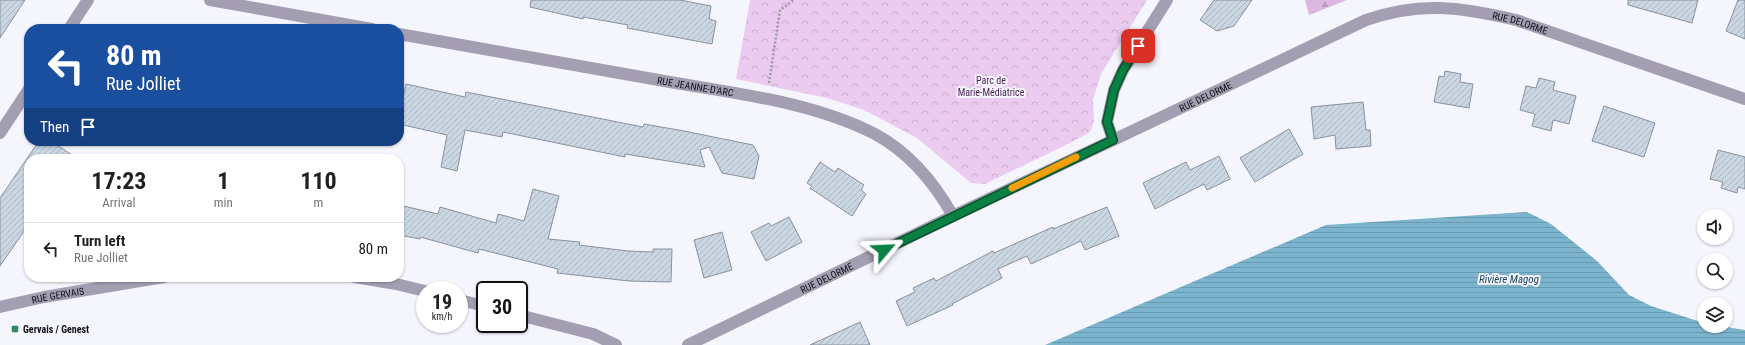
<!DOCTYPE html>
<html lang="en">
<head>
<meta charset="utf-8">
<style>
  :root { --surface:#fff; --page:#f6f6f6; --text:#202124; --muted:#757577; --line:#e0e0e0 }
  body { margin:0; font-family:"Roboto Condensed",sans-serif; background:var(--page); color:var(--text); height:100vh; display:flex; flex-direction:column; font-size:15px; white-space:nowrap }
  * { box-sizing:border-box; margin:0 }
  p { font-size:13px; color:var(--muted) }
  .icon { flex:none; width:22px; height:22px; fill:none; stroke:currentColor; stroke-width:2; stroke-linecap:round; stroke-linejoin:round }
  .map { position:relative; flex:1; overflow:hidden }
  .panel { position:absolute; left:24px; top:154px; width:380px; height:128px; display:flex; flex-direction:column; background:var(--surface); border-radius:16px; box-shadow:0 1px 3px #0004 }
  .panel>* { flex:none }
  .guide { position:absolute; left:24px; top:24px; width:380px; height:122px; border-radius:16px; box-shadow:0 1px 3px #0004; background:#1a4fa0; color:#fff; overflow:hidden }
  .buttons { position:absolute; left:1697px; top:209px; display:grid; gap:8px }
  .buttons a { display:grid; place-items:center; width:36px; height:36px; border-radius:50%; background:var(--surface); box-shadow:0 1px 3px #0004; font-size:20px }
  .speed { position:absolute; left:416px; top:281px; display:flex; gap:8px; font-size:20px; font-weight:700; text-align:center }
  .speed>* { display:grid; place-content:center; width:52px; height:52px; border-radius:50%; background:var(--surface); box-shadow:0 1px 3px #0004; line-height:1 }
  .speed small { font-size:10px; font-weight:400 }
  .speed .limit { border:2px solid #111; border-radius:6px; background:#fff; color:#111 }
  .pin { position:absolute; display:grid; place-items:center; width:34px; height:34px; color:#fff; margin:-17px; border-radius:8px; box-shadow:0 2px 6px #0006 }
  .me { position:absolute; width:44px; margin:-22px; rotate:64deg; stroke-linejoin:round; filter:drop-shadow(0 0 3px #0008) }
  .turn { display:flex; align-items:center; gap:14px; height:84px; padding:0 16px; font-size:18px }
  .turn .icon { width:52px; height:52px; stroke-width:2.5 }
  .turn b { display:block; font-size:28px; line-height:34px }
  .then { display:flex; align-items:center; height:38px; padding:0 16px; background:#0003; gap:8px; font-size:15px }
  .eta { display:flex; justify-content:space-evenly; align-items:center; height:68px; text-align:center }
  .eta b { font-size:24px; font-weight:700; line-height:28px }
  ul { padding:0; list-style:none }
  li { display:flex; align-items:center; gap:12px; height:52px; padding:0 16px; border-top:1px solid var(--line) }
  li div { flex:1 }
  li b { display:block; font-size:15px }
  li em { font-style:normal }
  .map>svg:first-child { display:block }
</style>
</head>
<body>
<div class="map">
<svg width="1745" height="345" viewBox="0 0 1745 345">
  <defs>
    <pattern id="forest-firs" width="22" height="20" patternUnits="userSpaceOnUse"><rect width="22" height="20" fill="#dcb7e1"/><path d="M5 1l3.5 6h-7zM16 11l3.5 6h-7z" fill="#bc9cc0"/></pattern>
    <pattern id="park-crowns" width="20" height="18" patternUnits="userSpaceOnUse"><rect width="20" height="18" fill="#eccbf0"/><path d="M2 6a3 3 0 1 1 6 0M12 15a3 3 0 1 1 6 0" fill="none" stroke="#c9adcd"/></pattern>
    <pattern id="water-rules" width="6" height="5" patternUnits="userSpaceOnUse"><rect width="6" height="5" fill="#7cb4ce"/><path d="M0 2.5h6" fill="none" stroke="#6a9ab0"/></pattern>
    <pattern id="building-hatch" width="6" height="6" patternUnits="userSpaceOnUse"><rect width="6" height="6" fill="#cbd6e3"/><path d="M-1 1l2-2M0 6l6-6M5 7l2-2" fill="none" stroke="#adb7c2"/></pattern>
  </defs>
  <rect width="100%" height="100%" fill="#f5f6fd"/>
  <path fill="url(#forest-firs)" d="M 1305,0 L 1347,0 L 1309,15 Z"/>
  <path fill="url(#park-crowns)" d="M 750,0 L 1147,0 L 1101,74 L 1093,100 L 1094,121 L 1090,132 L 1072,142 L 985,184 L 971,183 L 917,138 L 864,110 L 827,98 L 736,79 Z"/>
  <path fill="url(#water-rules)" d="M 1527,212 L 1551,224 L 1597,261 L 1629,295 L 1651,306 L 1704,323 L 1704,326 L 1720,326 L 1745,330 L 1745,345 L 1045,345 L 1326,225 Z"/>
  <path fill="url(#building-hatch)" stroke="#88929e" d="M 0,0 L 25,0 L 0,38 Z
    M 531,0 L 680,0 L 711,6 L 709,19 L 716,21 L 712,44 L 627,28 L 628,25 L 583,17 L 583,19 L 530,7 Z
    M 1214,0 L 1252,0 L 1234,26 L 1217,31 L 1200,20 Z
    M 1628,0 L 1698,0 L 1692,23 L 1628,5 Z
    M 1738,0 L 1745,0 L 1745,39 L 1726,31 Z
    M 1445,71 L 1461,74 L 1460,82 L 1473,84 L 1469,108 L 1434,102 L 1439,76 L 1444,77 Z
    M 1539,78 L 1555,82 L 1553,90 L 1576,96 L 1569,124 L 1553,120 L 1551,131 L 1532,126 L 1535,114 L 1520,110 L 1526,86 L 1536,88 Z
    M 406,84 L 465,97 L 466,92 L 643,127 L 644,124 L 684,131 L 753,145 L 759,156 L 754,179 L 722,173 L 709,147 L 700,150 L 705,167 L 625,154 L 625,157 L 503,132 L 502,137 L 465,130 L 457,171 L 441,167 L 447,135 L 399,124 L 399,114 Z
    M 1363,102 L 1366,130 L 1370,130 L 1371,146 L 1336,149 L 1335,135 L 1314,139 L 1311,107 Z
    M 1604,106 L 1655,123 L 1644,157 L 1592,141 Z
    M 1289,129 L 1303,154 L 1255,182 L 1240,158 Z
    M 39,141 L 51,141 L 78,159 L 29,159 L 29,224 L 0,266 L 0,198 Z
    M 1718,150 L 1745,157 L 1745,189 L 1738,187 L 1737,193 L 1721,188 L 1723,182 L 1710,179 Z
    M 1219,156 L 1230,179 L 1207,190 L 1204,184 L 1155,209 L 1143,183 L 1186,162 L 1190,170 Z
    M 820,162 L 835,172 L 838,168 L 864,185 L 861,190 L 866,194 L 852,216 L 810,188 L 812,186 L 807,183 Z
    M 533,189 L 559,196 L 548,239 L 580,242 L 579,245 L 628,251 L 653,252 L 653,249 L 672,249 L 671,282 L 629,281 L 557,273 L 558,269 L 479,249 L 478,253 L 420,237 L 420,239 L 399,235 L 399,205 L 438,214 L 440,207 L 496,223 L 498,214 L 524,221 Z
    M 1107,207 L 1119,236 L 1085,250 L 1081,241 L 1031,264 L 1027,256 L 998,269 L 1002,278 L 952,304 L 953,305 L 907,326 L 896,301 L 915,292 L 913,288 L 934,278 L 936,281 L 993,251 L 994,253 L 1053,227 L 1053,229 Z
    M 789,217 L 802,242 L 766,261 L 751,232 L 769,223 L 771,226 Z
    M 722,232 L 732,270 L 704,278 L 694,240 Z
    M 860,322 L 870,345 L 810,345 Z"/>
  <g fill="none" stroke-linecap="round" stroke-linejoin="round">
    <path stroke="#999aa0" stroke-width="2.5" stroke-dasharray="2 2" stroke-linecap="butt" d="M 769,83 L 780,10 L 794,0"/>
    <g stroke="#a49eb3" stroke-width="12">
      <path d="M 210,0 L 372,29"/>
      <path d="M 69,29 L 88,0"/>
      <path id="s1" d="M 399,34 C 489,50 580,66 670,82 C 739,94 812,102 875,134 C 910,153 934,182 953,216"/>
      <path d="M 0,133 L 29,89"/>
      <path d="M 1113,140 L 1107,122 L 1114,90 L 1123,70 L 1167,0"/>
      <path d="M 355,277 L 396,284 L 425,291"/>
      <path d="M 459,300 L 485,306"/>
      <path id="s2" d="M 0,307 L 44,297 L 164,277"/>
      <path d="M 519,315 L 593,334 L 616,345"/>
      <path id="s3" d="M 688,345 L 953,216 L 1366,20 C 1420,1 1461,7 1516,20 L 1745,99"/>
    </g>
  </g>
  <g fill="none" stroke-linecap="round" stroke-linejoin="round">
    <defs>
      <path id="route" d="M 884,250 L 1113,140 L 1107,122 L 1114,90 L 1123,70 L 1138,46"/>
    </defs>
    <use href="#route" stroke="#07532c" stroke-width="10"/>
    <use href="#route" stroke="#0b8043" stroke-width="7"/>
    <path stroke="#f59e0b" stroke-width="7" d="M 1012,188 L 1076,157"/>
  </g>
  <rect fill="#2c885e" stroke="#f5f6fd" stroke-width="1.5" x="11" y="325" width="8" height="8" rx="2"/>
  <g text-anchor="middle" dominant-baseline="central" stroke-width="4" stroke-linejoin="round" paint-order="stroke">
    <g font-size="10" fill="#0f1015" stroke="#f5f6fd">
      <text stroke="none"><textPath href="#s3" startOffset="909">RUE DELORME</textPath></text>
      <text stroke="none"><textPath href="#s1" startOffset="301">RUE JEANNE-D'ARC</textPath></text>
      <text stroke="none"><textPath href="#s3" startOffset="574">RUE DELORME</textPath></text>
      <text stroke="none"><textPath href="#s3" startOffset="154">RUE DELORME</textPath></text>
      <text stroke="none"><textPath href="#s2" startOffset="59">RUE GERVAIS</textPath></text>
    </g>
    <g font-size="10" fill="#491d50" stroke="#f5f6fd">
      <text x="991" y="80">Parc de<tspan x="991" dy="12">Marie-Médiatrice</tspan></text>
    </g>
    <g font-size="10" font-weight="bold" fill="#0f1015" stroke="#f5f6fd" text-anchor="start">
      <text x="23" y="329">Gervais / Genest</text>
    </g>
    <g font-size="11" font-style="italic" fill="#174559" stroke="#f5f6fd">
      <text x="1509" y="279">Rivière Magog</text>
    </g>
  </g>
</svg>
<div class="buttons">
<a><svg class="icon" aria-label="sound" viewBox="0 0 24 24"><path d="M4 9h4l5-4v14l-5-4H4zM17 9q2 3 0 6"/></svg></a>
<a><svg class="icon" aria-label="search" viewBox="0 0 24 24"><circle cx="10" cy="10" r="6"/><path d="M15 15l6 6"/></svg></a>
<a><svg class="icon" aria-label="layers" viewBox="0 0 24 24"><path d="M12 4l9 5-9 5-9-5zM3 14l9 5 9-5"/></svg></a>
</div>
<div class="speed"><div>19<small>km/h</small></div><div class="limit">30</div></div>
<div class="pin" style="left:1138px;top:46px;background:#d93025"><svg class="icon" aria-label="arrive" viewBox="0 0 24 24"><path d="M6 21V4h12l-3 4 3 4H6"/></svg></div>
<svg class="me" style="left:884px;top:250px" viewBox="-20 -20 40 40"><path d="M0-17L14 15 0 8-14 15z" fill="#0b8043" stroke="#fff" stroke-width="4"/></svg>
<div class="guide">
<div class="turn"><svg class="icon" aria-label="left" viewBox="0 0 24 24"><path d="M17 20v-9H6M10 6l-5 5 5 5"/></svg><div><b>80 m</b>Rue Jolliet</div></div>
<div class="then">Then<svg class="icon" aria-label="arrive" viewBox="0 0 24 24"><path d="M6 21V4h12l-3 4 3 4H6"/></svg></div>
</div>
<section class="panel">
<div class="eta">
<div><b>17:23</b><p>Arrival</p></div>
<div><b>1</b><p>min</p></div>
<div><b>110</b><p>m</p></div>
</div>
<ul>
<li><svg class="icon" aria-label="left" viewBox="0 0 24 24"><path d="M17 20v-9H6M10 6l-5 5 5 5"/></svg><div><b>Turn left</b><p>Rue Jolliet</p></div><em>80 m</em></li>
</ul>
</section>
</div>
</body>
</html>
